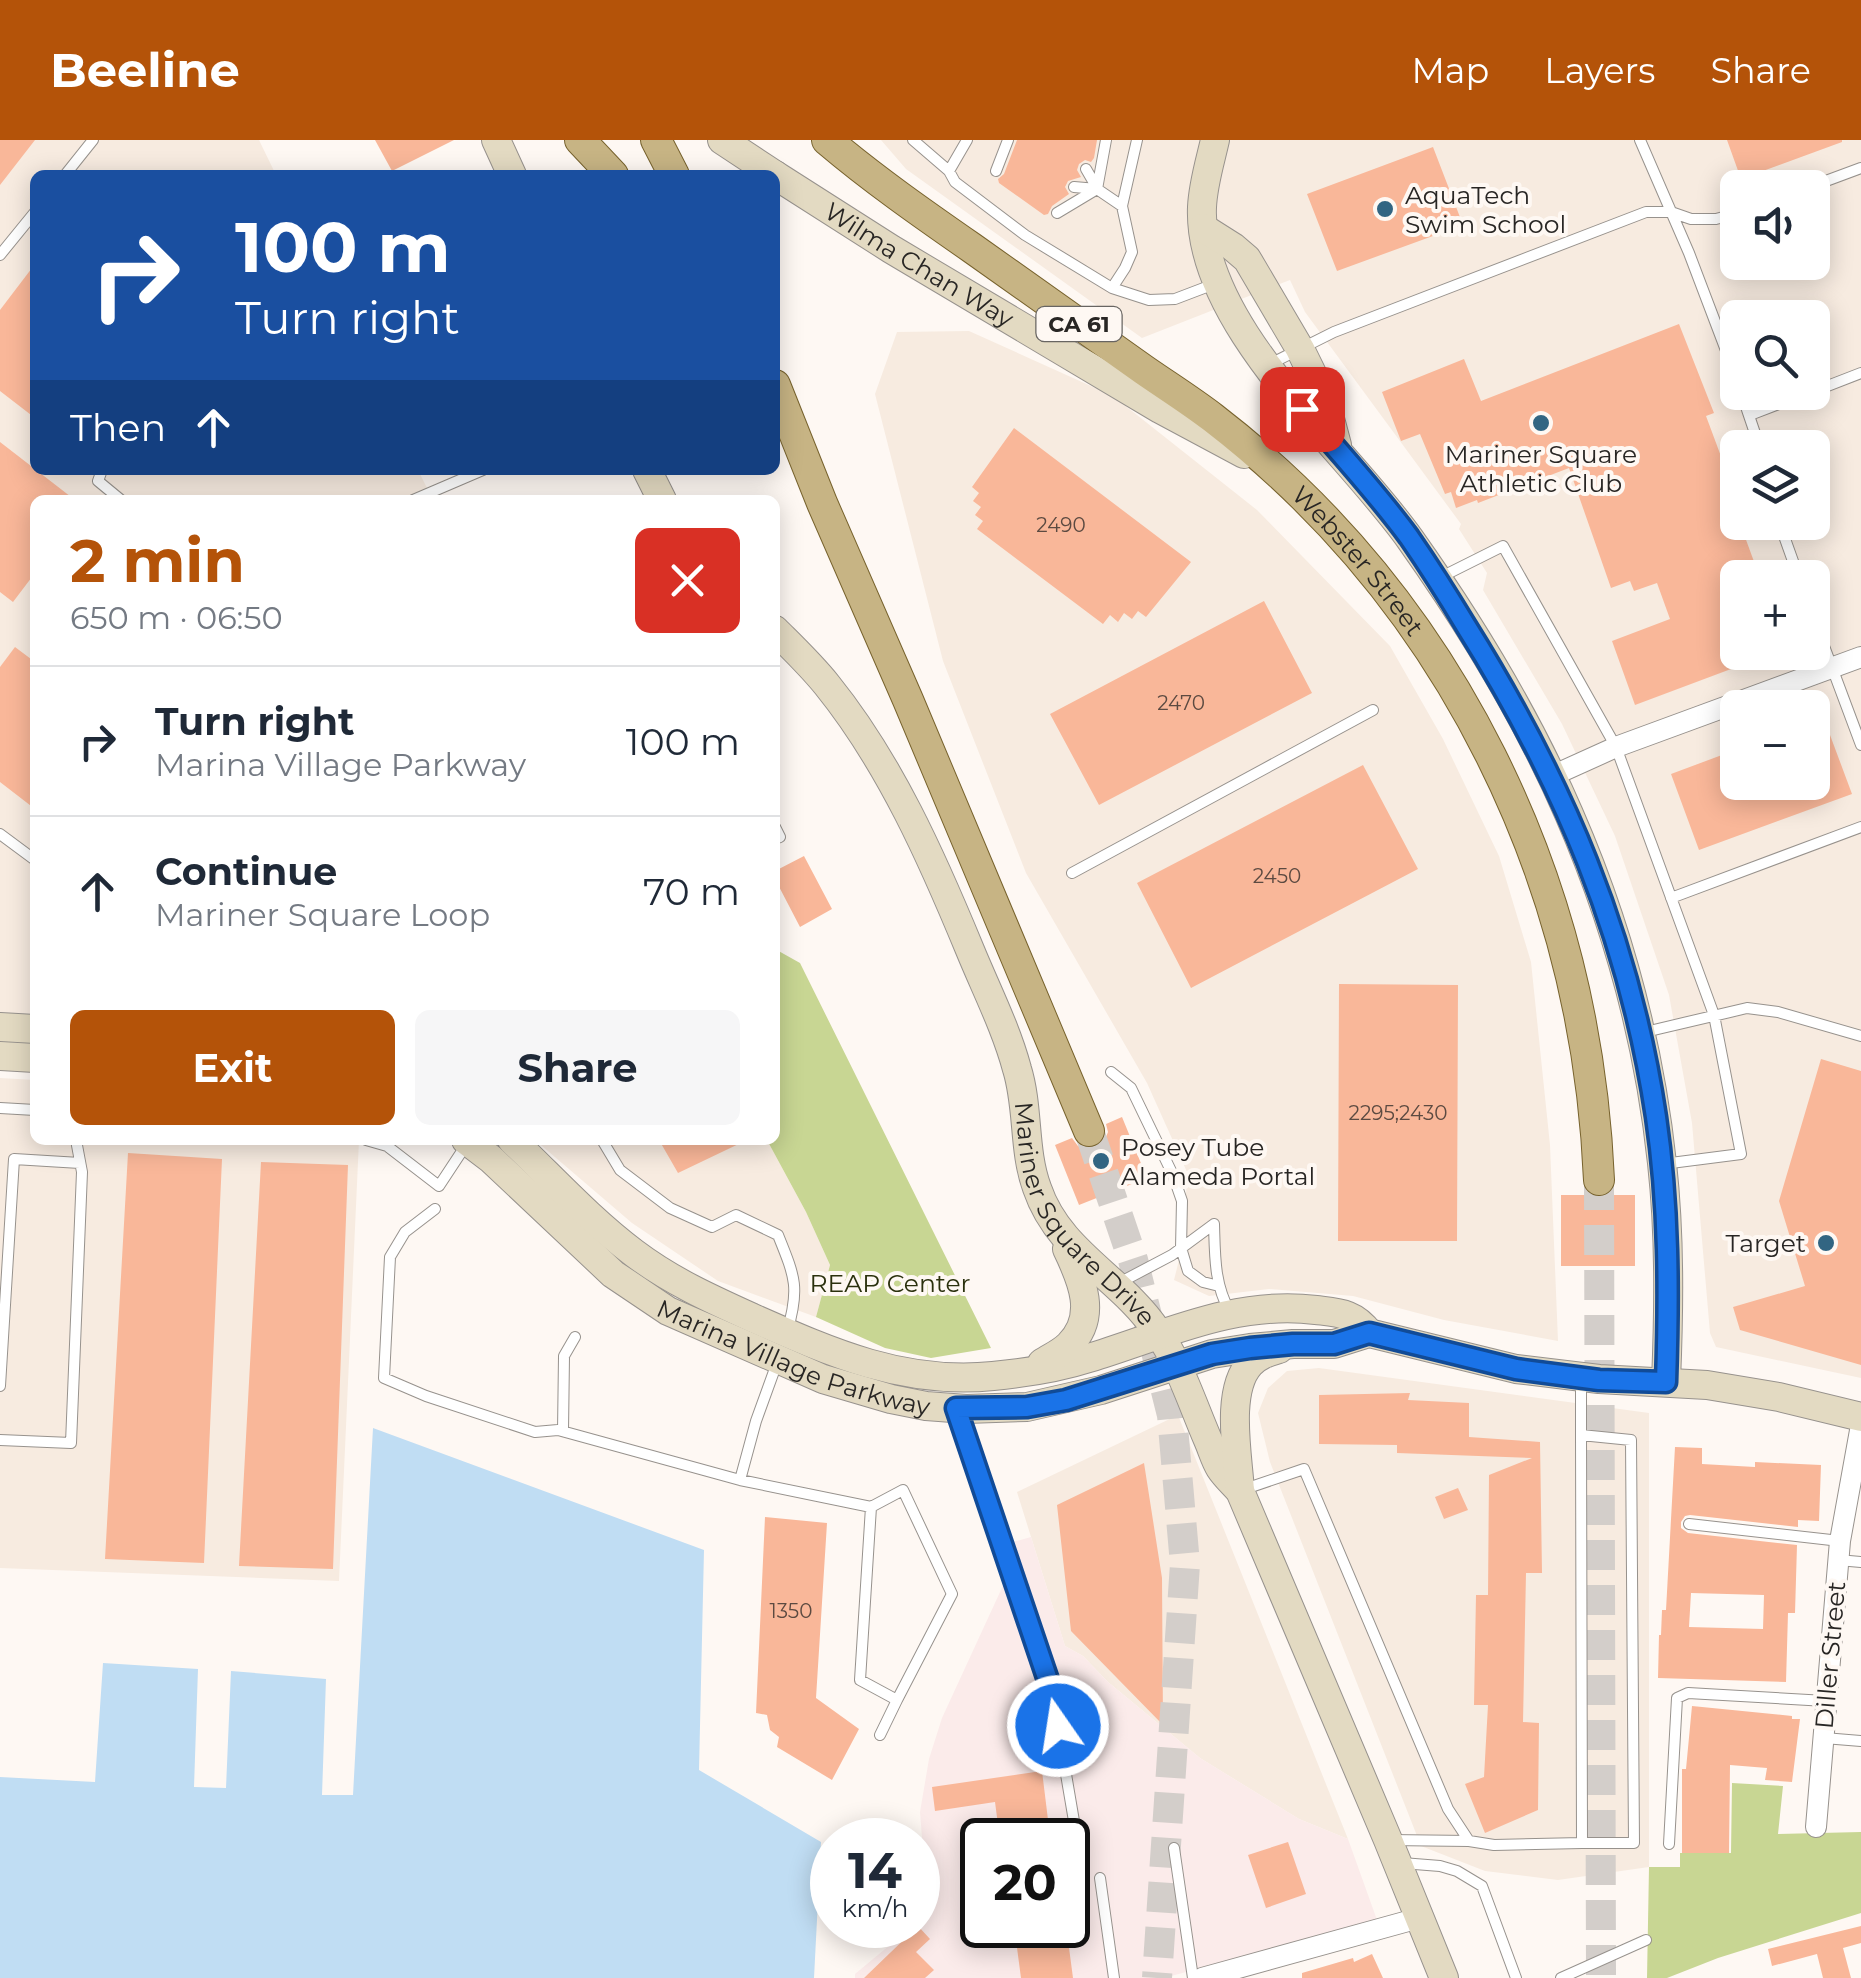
<!DOCTYPE html>
<html lang="en">
<head>
<meta charset="utf-8">
<style>
  :root { --surface:#fff; --page:#f6f6f7; --text:#1f2937; --muted:#747a83; --line:#e0e1e3; --accent:#b45309 }
  body { margin:0; font-family:Montserrat,sans-serif; background:var(--page); color:var(--text); height:100vh; display:flex; flex-direction:column; font-size:38px; white-space:nowrap }
  * { box-sizing:border-box; margin:0 }
  p { font-size:32px; color:var(--muted) }
  .icon { flex:none; width:55px; height:55px; fill:none; stroke:currentColor; stroke-width:2; stroke-linecap:round; stroke-linejoin:round }
  .map { position:relative; flex:1; overflow:hidden }
  .side { position:absolute; left:30px; top:355px; width:750px; height:650px; display:flex; flex-direction:column; background:var(--surface); border-radius:15px; box-shadow:0 5px 25px #0003 }
  .side>* { flex:none }
  .banner { position:absolute; left:30px; top:30px; width:750px; height:305px; border-radius:15px; box-shadow:0 5px 25px #0003; background:#1a4fa0; color:#fff; overflow:hidden }
  .tools { position:absolute; left:1720px; top:30px; display:grid; gap:20px }
  .tools a { display:grid; place-items:center; width:110px; height:110px; border-radius:15px; background:var(--surface); box-shadow:0 5px 25px #0003; font-size:50px }
  .speed { position:absolute; left:810px; top:1678px; display:flex; gap:20px; font-size:50px; font-weight:700; text-align:center }
  .speed>* { display:grid; place-content:center; width:130px; height:130px; border-radius:50%; background:var(--surface); box-shadow:0 5px 25px #0003; line-height:1 }
  .speed small { font-size:25px; font-weight:400 }
  .speed .limit { border:5px solid #111; border-radius:15px; background:#fff; color:#111 }
  .pin { position:absolute; display:grid; place-items:center; width:85px; height:85px; color:#fff; margin:-42px; border-radius:20px; box-shadow:0 5px 15px #0006 }
  .me { position:absolute; width:110px; margin:-55px; rotate:347deg; stroke-linejoin:round; filter:drop-shadow(0 0 8px #0008) }
  .turn { display:flex; align-items:center; gap:35px; height:210px; padding:0 40px; font-size:45px }
  .turn .icon { width:130px; height:130px; stroke-width:2.5 }
  .turn b { display:block; font-size:70px; line-height:85px }
  .then { display:flex; align-items:center; height:95px; padding:0 40px; background:#0003; gap:20px; font-size:38px }
  .round { display:grid; place-items:center; flex:none; width:105px; height:105px; border-radius:15px; background:var(--page) }
  .overview { display:flex; align-items:center; justify-content:space-between; height:170px; padding:0 40px }
  h1 { font-size:60px; font-weight:700; line-height:75px; color:var(--accent) }
  .action { display:flex; gap:20px; margin-top:auto; padding:20px 40px }
  .action a { flex:1; height:115px; border-radius:15px; background:var(--accent); color:#fff; font-size:40px; font-weight:700; line-height:115px; text-align:center }
  .action a+a { background:var(--page); color:var(--text) }
  ul { padding:0; list-style:none }
  li { display:flex; align-items:center; gap:30px; height:150px; padding:0 40px; border-top:2px solid var(--line) }
  li div { flex:1 }
  li b { display:block; font-size:38px }
  li em { font-style:normal }
  header { display:flex; align-items:center; gap:60px; box-sizing:border-box; height:140px; padding:0 50px; background:var(--accent); color:#fff }
  header strong { font-size:48px }
  nav { display:flex; gap:55px; margin-inline-start:auto; font-size:35px }
  .map>svg:first-child { display:block }
</style>
</head>
<body>
<header>
<strong>Beeline</strong>
<nav><a>Map</a><a>Layers</a><a>Share</a></nav>
</header>
<div class="map">
<svg width="1861" height="1838" viewBox="0 0 1861 1838">
  <rect width="100%" height="100%" fill="#fef8f3"/>
  <path fill="#f7ebe0" fill-rule="evenodd" d="M 0,0 L 259,0 L 276,35 L 35,35 L 35,330 L 418,330 L 433,360 L 35,360 L 35,874 L 0,873 Z
    M 881,0 L 1861,0 L 1861,1238 L 1716,1207 L 1710,1193 L 1692,983 L 1669,855 L 1615,696 L 1562,584 L 1483,450 L 1487,433 L 1459,389 L 1461,384 L 1305,172 L 1290,140 L 1142,198 L 906,29 ZM 1738,48 L 1812,48 L 1812,122 L 1738,122 ZM 1738,178 L 1812,178 L 1812,252 L 1738,252 ZM 1738,308 L 1812,308 L 1812,382 L 1738,382 ZM 1738,438 L 1812,438 L 1812,512 L 1738,512 ZM 1738,568 L 1812,568 L 1812,642 L 1738,642 Z
    M 969,191 L 1113,256 L 1257,370 L 1390,506 L 1443,599 L 1499,716 L 1531,822 L 1550,1005 L 1558,1201 L 1444,1180 L 1353,1156 L 1269,1149 L 1209,1156 L 1174,1140 L 1184,1100 L 1187,1032 L 1147,943 L 1026,733 L 943,521 L 875,254 L 897,192 Z
    M 0,938 L 35,940 L 35,1000 L 359,1000 L 339,1441 L 0,1428 Z
    M 535,1000 L 767,1000 L 806,1072 L 830,1125 L 816,1177 L 718,1141 L 632,1083 Z
    M 1319,1228 L 1649,1273 L 1649,1727 L 1558,1740 L 1485,1731 L 1421,1706 L 1270,1322 L 1258,1273 L 1268,1248 L 1287,1231 Z
    M 1178,1275 L 1348,1699 L 1299,1679 L 1200,1618 L 1108,1542 L 1083,1516 L 1065,1506 L 1017,1352 Z"/>
  <path fill="#fbebea" fill-rule="evenodd" d="M 1031,1397 L 1065,1506 L 1083,1516 L 1108,1542 L 1200,1618 L 1299,1679 L 1348,1699 L 1377,1780 L 1164,1838 L 855,1838 L 855,1834 L 914,1785 L 918,1785 L 918,1782 L 928,1773 L 920,1672 L 929,1619 L 942,1578 L 1006,1439 L 991,1408 ZM 982,1700 L 1068,1700 L 1068,1785 L 982,1785 Z"/>
  <path fill="#c8d693" d="M 775,809 L 800,823 L 991,1208 L 931,1218 L 885,1208 L 816,1177 L 830,1125 L 806,1072 L 767,1000 L 775,1000 Z
    M 1732,1643 L 1783,1646 L 1778,1694 L 1861,1692 L 1861,1773 L 1718,1818 L 1667,1838 L 1647,1838 L 1649,1727 L 1680,1727 L 1680,1713 L 1731,1713 Z"/>
  <path fill="#c0ddf3" d="M 373,1288 L 704,1410 L 699,1630 L 821,1702 L 814,1838 L 0,1838 L 0,1637 L 95,1642 L 103,1523 L 198,1529 L 194,1647 L 226,1648 L 231,1531 L 326,1539 L 322,1655 L 353,1655 Z"/>
  <path fill="#f9b799" fill-rule="evenodd" d="M 0,0 L 35,0 L 0,45 Z
    M 375,0 L 454,0 L 392,31 Z
    M 1017,0 L 1097,0 L 1094,18 L 1091,22 L 1085,20 L 1079,24 L 1077,30 L 1081,37 L 1068,41 L 1065,47 L 1069,54 L 1052,66 L 1048,74 L 1044,75 L 999,43 L 998,39 L 1004,34 Z
    M 1727,0 L 1842,0 L 1842,2 L 1741,39 Z
    M 1433,7 L 1463,85 L 1337,131 L 1307,54 Z
    M 35,124 L 35,278 L 0,251 L 0,170 Z
    M 1679,184 L 1714,273 L 1706,276 L 1738,362 L 1738,382 L 1745,382 L 1750,395 L 1745,397 L 1760,438 L 1738,438 L 1738,512 L 1771,512 L 1771,514 L 1635,565 L 1612,501 L 1670,479 L 1657,443 L 1634,451 L 1630,441 L 1611,448 L 1569,328 L 1478,363 L 1477,360 L 1456,368 L 1451,352 L 1445,354 L 1420,294 L 1401,301 L 1382,252 L 1464,219 L 1481,261 Z
    M 1014,288 L 1191,422 L 1146,477 L 1138,471 L 1132,479 L 1124,473 L 1118,482 L 1110,475 L 1103,484 L 977,389 L 983,381 L 975,375 L 981,367 L 973,361 L 979,353 L 972,347 Z
    M 0,302 L 75,360 L 35,360 L 35,433 L 13,462 L 0,452 Z
    M 1264,461 L 1312,553 L 1099,665 L 1050,574 Z
    M 15,507 L 35,522 L 35,669 L 0,642 L 0,527 Z
    M 1812,552 L 1814,552 L 1852,654 L 1699,710 L 1671,634 L 1738,609 L 1738,642 L 1812,642 Z
    M 1363,625 L 1418,729 L 1191,848 L 1137,743 Z
    M 804,716 L 832,769 L 800,787 L 775,739 L 775,731 Z
    M 1339,844 L 1458,845 L 1457,1101 L 1338,1101 Z
    M 1821,919 L 1861,931 L 1861,1225 L 1740,1190 L 1733,1167 L 1805,1146 L 1779,1061 Z
    M 1122,977 L 1147,1038 L 1079,1065 L 1055,1005 L 1072,998 L 1078,1006 L 1088,1010 L 1095,1009 L 1104,1002 L 1108,992 L 1106,984 Z
    M 659,1000 L 747,1000 L 678,1033 Z
    M 128,1013 L 222,1019 L 204,1423 L 105,1419 Z
    M 261,1022 L 348,1025 L 333,1429 L 239,1426 Z
    M 1561,1055 L 1588,1055 L 1600,1059 L 1611,1055 L 1635,1055 L 1635,1126 L 1561,1126 Z
    M 1410,1253 L 1408,1260 L 1469,1263 L 1469,1297 L 1540,1302 L 1542,1433 L 1526,1433 L 1523,1582 L 1539,1583 L 1538,1670 L 1485,1693 L 1465,1644 L 1484,1637 L 1488,1565 L 1474,1565 L 1476,1455 L 1488,1455 L 1489,1335 L 1532,1318 L 1397,1313 L 1397,1305 L 1319,1304 L 1319,1255 Z
    M 1675,1307 L 1702,1308 L 1702,1324 L 1755,1327 L 1755,1322 L 1821,1325 L 1819,1381 L 1798,1380 L 1798,1387 L 1690,1375 L 1685,1376 L 1681,1382 L 1681,1388 L 1688,1393 L 1797,1405 L 1795,1473 L 1788,1473 L 1786,1542 L 1658,1538 L 1659,1495 L 1661,1495 L 1662,1470 L 1666,1470 ZM 1691,1453 L 1764,1455 L 1763,1489 L 1689,1487 Z
    M 1144,1323 L 1162,1438 L 1163,1585 L 1071,1491 L 1057,1365 Z
    M 1458,1348 L 1468,1370 L 1444,1379 L 1435,1357 Z
    M 765,1377 L 827,1383 L 816,1558 L 859,1589 L 832,1640 L 777,1607 L 779,1597 L 770,1590 L 767,1575 L 756,1573 Z
    M 1692,1566 L 1792,1576 L 1792,1579 L 1800,1579 L 1792,1642 L 1765,1640 L 1767,1628 L 1730,1625 L 1729,1713 L 1682,1713 L 1682,1629 L 1686,1629 Z
    M 1042,1631 L 1050,1696 L 1000,1700 L 995,1662 L 935,1671 L 932,1647 Z
    M 1288,1702 L 1306,1754 L 1266,1768 L 1248,1715 Z
    M 1014,1785 L 1066,1785 L 1073,1838 L 1021,1838 Z
    M 918,1786 L 930,1799 L 916,1812 L 934,1830 L 925,1838 L 864,1838 Z
    M 1861,1786 L 1861,1803 L 1843,1808 L 1851,1838 L 1823,1838 L 1817,1814 L 1772,1826 L 1768,1809 Z
    M 1372,1814 L 1383,1838 L 1302,1838 L 1302,1833 L 1353,1818 L 1354,1822 Z"/>
  <g fill="none" stroke-linecap="round" stroke-linejoin="round">
    <path stroke="#d3ceca" stroke-width="30" stroke-dasharray="30 15" stroke-linecap="butt" d="M 1089,991 L 1133,1120 L 1172,1275 L 1185,1424 L 1157,1838
      M 1599,1040 L 1601,1838"/>
    <defs>
      <path id="lane" d="M 913,0 L 949,31
        M 967,0 L 949,31 L 955,42 L 1025,95 L 1112,148 L 1149,160 L 1175,159 L 1217,143
        M 1640,0 L 1689,113 L 1738,242
        M 1086,29 L 1097,48
        M 996,31 L 1008,0
        M 65,35 L 93,0
        M 1074,47 L 1097,49 L 1122,66
        M 1807,48 L 1861,28
        M 1057,73 L 1097,49 L 1106,0
        M 0,115 L 35,72
        M 1112,148 L 1125,128 L 1132,112 L 1122,66 L 1137,0
        M 1270,224 L 1334,192 L 1646,72 L 1671,72 L 1691,79 L 1716,79 L 1738,73
        M 1741,252 L 1760,308
        M 1812,252 L 1861,233
        M 1750,275 L 1810,252
        M 102,330 L 98,341 L 121,360
        M 413,360 L 483,330
        M 1779,382 L 1799,438
        M 1439,438 L 1503,406 L 1616,607 L 1714,875 L 1741,1014 L 1663,1024
        M 1812,474 L 1861,605
        M 775,687 L 780,697 L 775,699
        M 0,694 L 35,720
        M 1072,733 L 1373,570
        M 1671,758 L 1861,687
        M 1641,893 L 1747,868 L 1778,872 L 1861,896
        M 1111,932 L 1131,948 L 1173,1035 L 1182,1061 L 1181,1108 L 1188,1131 L 1203,1142 L 1219,1146
        M 0,968 L 35,970
        M 366,1000 L 387,1006 L 439,1046 L 466,1005
        M 602,1000 L 620,1030 L 670,1068 L 712,1087 L 736,1075 L 778,1095 C 795,1137 800,1148 787,1192
        M 435,1069 L 405,1092 L 390,1117 L 384,1238 L 426,1256 L 535,1292 L 558,1290 L 740,1340
        M 1214,1084 C 1215,1115 1214,1144 1230,1172
        M 1117,1144 L 1172,1115 L 1214,1084
        M 777,1223 L 756,1281 L 740,1340 L 871,1367 L 860,1540 L 897,1560 L 952,1454 L 903,1350 L 871,1367
        M 0,1246 L 14,1019 L 80,1023
        M 957,1270 L 1052,1552 L 1075,1687
        M 563,1291 L 564,1216 L 575,1197
        M 1581,1295 L 1631,1300 L 1634,1703 L 1582,1703 L 1581,1295 L 1581,1239
        M 0,1300 L 71,1303 L 82,1032 L 76,1000
        M 1242,1350 L 1304,1329 L 1448,1669 L 1469,1701 L 1389,1700
        M 1689,1384 L 1840,1401
        M 1838,1420 L 1861,1422
        M 880,1595 L 897,1560
        M 1824,1598 L 1861,1601
        M 1469,1701 L 1494,1705 L 1582,1703
        M 1669,1704 L 1677,1558 L 1688,1553 L 1826,1561
        M 1174,1708 L 1193,1838
        M 1402,1723 L 1440,1726 L 1457,1731 L 1482,1746 L 1516,1838
        M 1100,1738 L 1114,1838
        M 1561,1838 L 1646,1800"/>
      <path id="street" d="M 1552,636 L 1616,607 L 1861,517
        M 1816,1687 L 1840,1401 L 1861,1285
        M 1202,1838 L 1419,1778"/>
      <g id="secondary">
        <path d="M 496,0 L 512,35"/>
        <path d="M 722,0 L 775,35"/>
        <path d="M 1215,0 C 1210,22 1203,44 1202,67 C 1197,185 1345,307 1410,399 C 1471,485 1527,577 1569,674 C 1617,784 1649,902 1662,1023 C 1670,1096 1669,1168 1666,1242"/>
        <path id="s1" d="M 775,35 L 891,109 L 1160,269 L 1244,314"/>
        <path d="M 1203,88 L 1233,107 L 1247,119 L 1300,209 L 1325,260 L 1337,305"/>
        <path d="M 647,330 L 662,360"/>
        <path id="s2" d="M 775,490 C 793,508 811,525 827,545 C 890,623 932,718 970,810 C 986,849 1006,888 1017,929 C 1029,968 1023,1010 1037,1048 C 1059,1113 1121,1137 1157,1191 C 1180,1224 1192,1263 1208,1300 C 1212,1309 1215,1320 1220,1328 C 1225,1336 1233,1343 1240,1351 L 1388,1700 L 1444,1838"/>
        <path d="M 0,887 L 35,889"/>
        <path d="M 0,916 L 35,918"/>
        <path id="s3" d="M 466,1000 L 491,1019 L 613,1134 L 668,1171 L 823,1239 L 891,1259 L 926,1266 L 966,1269 L 1027,1267 L 1101,1250 L 1212,1214 L 1250,1208 L 1293,1204 L 1334,1204 L 1369,1193 L 1516,1229 L 1599,1239 L 1707,1245 L 1779,1257 L 1861,1277"/>
        <path d="M 512,1000 C 552,1038 590,1080 634,1113 C 671,1141 711,1159 753,1178 C 832,1213 904,1245 993,1236 C 1025,1233 1058,1228 1089,1218 C 1165,1195 1234,1160 1316,1170 C 1340,1173 1354,1173 1369,1193"/>
        <path d="M 1042,1223 C 1051,1217 1061,1213 1069,1205 C 1098,1177 1082,1140 1067,1109"/>
        <path d="M 1240,1351 C 1238,1316 1225,1251 1250,1224 C 1258,1215 1269,1212 1279,1209"/>
      </g>
      <g id="primary">
        <path d="M 580,0 L 613,35"/>
        <path d="M 656,0 L 674,35"/>
        <path id="s4" d="M 827,0 C 873,39 923,74 972,108 C 1030,149 1087,190 1144,230 C 1167,246 1191,261 1213,278 C 1452,462 1586,740 1599,1040"/>
        <path d="M 775,245 L 822,363 L 908,560 L 1089,991"/>
      </g>
    </defs>
    <use href="#lane" stroke="#97928d" stroke-width="12"/>
    <use href="#street" stroke="#97928d" stroke-width="22"/>
    <use href="#secondary" stroke="#97928d" stroke-width="30"/>
    <use href="#primary" stroke="#77622d" stroke-width="32"/>
    <use href="#lane" stroke="#fff" stroke-width="10"/>
    <use href="#street" stroke="#fff" stroke-width="20"/>
    <use href="#secondary" stroke="#e3dac2" stroke-width="28"/>
    <use href="#primary" stroke="#c7b484" stroke-width="30"/>
  </g>
  <g fill="none" stroke-linecap="round" stroke-linejoin="round">
    <defs>
      <path id="route" d="M 1058,1586 L 1052,1552 L 956,1268 L 1027,1267 L 1066,1260 L 1212,1214 L 1250,1208 L 1293,1204 L 1334,1204 L 1369,1193 L 1516,1229 L 1599,1240 L 1666,1242 C 1669,1153 1669,1065 1656,977 C 1629,796 1563,641 1466,486 C 1448,456 1429,426 1409,397 C 1376,352 1338,311 1302,269"/>
    </defs>
    <use href="#route" stroke="#114b97" stroke-width="25"/>
    <use href="#route" stroke="#1a73e8" stroke-width="18"/>
  </g>
  <g fill="#326582" stroke="#fef8f3" stroke-width="4">
    <circle cx="1385" cy="69" r="10"/>
    <circle cx="1541" cy="283" r="10"/>
    <circle cx="1101" cy="1021" r="10"/>
    <circle cx="1826" cy="1103" r="10"/>
  </g>
  <g text-anchor="middle" dominant-baseline="central" stroke-width="8" stroke-linejoin="round" paint-order="stroke">
    <g font-size="20" fill="#5c4a41">
      <text x="1061" y="385">2490</text>
      <text x="1181" y="563">2470</text>
      <text x="1277" y="736">2450</text>
      <text x="1398" y="973">2295;2430</text>
      <text x="791" y="1471">1350</text>
    </g>
    <rect fill="#fef8f3" stroke="#686562" stroke-width="2.5" x="1036.5" y="167" width="85" height="34" rx="8"/>
    <g font-size="22" font-weight="bold" fill="#282624">
      <text x="1079" y="184">CA 61</text>
    </g>
    <g font-size="25" fill="#282624" stroke="#fef8f3" text-anchor="start">
      <text x="1405" y="55">AquaTech<tspan x="1405" dy="29">Swim School</tspan></text>
      <text x="1541" y="314" text-anchor="middle">Mariner Square<tspan x="1541" dy="29">Athletic Club</tspan></text>
      <text x="1121" y="1007">Posey Tube<tspan x="1121" dy="29">Alameda Portal</tspan></text>
      <text x="1806" y="1103" text-anchor="end">Target</text>
    </g>
    <g font-size="25" fill="#282624" stroke="#fef8f3">
      <text stroke="none"><textPath href="#s1" startOffset="170">Wilma Chan Way</textPath></text>
      <text stroke="none"><textPath href="#s4" startOffset="680">Webster Street</textPath></text>
      <text stroke="none"><textPath href="#s2" startOffset="672">Mariner Square Drive</textPath></text>
      <text stroke="none"><textPath href="#s3" startOffset="400">Marina Village Parkway</textPath></text>
      <text transform="translate(1830 1515) rotate(-85)">Diller Street</text>
    </g>
    <g font-size="25" fill="#2b310e" stroke="#fef8f3">
      <text x="890" y="1143">REAP Center</text>
    </g>
  </g>
</svg>
<div class="tools">
<a><svg class="icon" aria-label="sound" viewBox="0 0 24 24"><path d="M4 9h4l5-4v14l-5-4H4zM17 9q2 3 0 6"/></svg></a>
<a><svg class="icon" aria-label="search" viewBox="0 0 24 24"><circle cx="10" cy="10" r="6"/><path d="M15 15l6 6"/></svg></a>
<a><svg class="icon" aria-label="layers" viewBox="0 0 24 24"><path d="M12 4l9 5-9 5-9-5zM3 14l9 5 9-5"/></svg></a>
<a>+</a>
<a>−</a>
</div>
<div class="speed"><div>14<small>km/h</small></div><div class="limit">20</div></div>
<div class="pin" style="left:1302px;top:269px;background:#d93025"><svg class="icon" aria-label="arrive" viewBox="0 0 24 24"><path d="M6 21V4h12l-3 4 3 4H6"/></svg></div>
<svg class="me" style="left:1058px;top:1586px" viewBox="-20 -20 40 40"><circle r="17" fill="#1a73e8" stroke="#fff" stroke-width="3"/><path d="M0-11L8 9 0 5-8 9z" fill="#fff"/></svg>
<div class="banner">
<div class="turn"><svg class="icon" aria-label="right" viewBox="0 0 24 24"><path d="M7 20v-9h11M14 6l5 5-5 5"/></svg><div><b>100 m</b>Turn right</div></div>
<div class="then">Then<svg class="icon" aria-label="ahead" viewBox="0 0 24 24"><path d="M12 20V5M6 11l6-6 6 6"/></svg></div>
</div>
<section class="side">
<div class="overview"><div><h1>2 min</h1><p>650 m · 06:50</p></div><a class="round" style="background:#d93025;color:#fff"><svg class="icon" aria-label="close" viewBox="0 0 24 24"><path d="M6 6l12 12M18 6L6 18"/></svg></a></div>
<ul>
<li><svg class="icon" aria-label="right" viewBox="0 0 24 24"><path d="M7 20v-9h11M14 6l5 5-5 5"/></svg><div><b>Turn right</b><p>Marina Village Parkway</p></div><em>100 m</em></li>
<li><svg class="icon" aria-label="ahead" viewBox="0 0 24 24"><path d="M12 20V5M6 11l6-6 6 6"/></svg><div><b>Continue</b><p>Mariner Square Loop</p></div><em>70 m</em></li>
</ul>
<div class="action"><a>Exit</a><a>Share</a></div>
</section>
</div>
</body>
</html>
